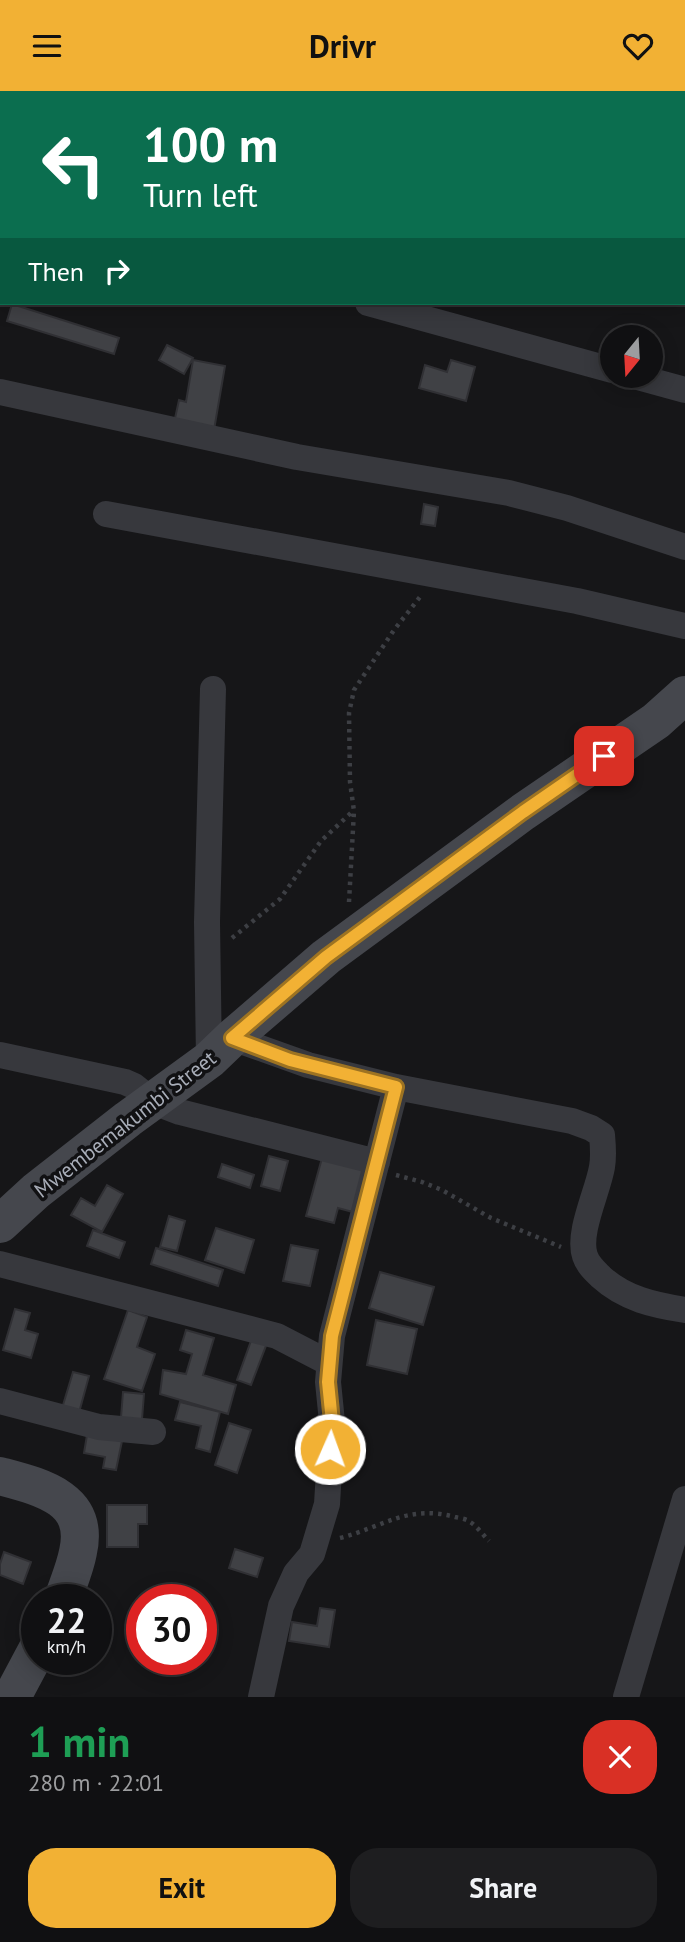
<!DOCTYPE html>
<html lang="en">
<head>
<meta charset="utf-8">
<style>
  :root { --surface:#101012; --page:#1e1e20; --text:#f1f3f6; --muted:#9c9d9f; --line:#303032; --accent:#f2b134 }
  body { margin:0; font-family:"PT Sans",sans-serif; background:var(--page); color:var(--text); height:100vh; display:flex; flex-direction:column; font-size:26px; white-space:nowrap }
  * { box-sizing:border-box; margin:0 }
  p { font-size:23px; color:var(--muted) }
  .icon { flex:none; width:38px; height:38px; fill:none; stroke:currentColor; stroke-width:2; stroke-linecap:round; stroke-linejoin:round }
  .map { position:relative; height:1606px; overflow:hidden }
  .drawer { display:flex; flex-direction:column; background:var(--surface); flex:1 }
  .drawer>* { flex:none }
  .banner { position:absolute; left:0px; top:0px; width:686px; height:214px; box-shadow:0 4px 18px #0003,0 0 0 2px var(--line); background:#0b6e4f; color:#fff; overflow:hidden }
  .needle { width:46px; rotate:198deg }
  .buttons { position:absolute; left:600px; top:234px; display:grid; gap:14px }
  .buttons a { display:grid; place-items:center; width:63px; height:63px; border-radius:50%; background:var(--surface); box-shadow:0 4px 18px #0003,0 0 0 2px var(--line); font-size:35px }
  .speed { position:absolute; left:21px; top:1493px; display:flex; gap:14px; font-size:35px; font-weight:700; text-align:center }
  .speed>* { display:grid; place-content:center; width:91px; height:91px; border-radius:50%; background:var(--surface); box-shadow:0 4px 18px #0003,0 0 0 2px var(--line); line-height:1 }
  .speed small { font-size:18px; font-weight:400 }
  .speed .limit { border:10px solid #d22; background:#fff; color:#111 }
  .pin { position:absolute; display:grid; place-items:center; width:60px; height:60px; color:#fff; margin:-30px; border-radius:14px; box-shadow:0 4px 10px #0006 }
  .me { position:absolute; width:77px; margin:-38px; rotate:2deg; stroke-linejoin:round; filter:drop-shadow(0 0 5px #0008) }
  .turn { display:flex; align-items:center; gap:24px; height:147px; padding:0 28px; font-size:32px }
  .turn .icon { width:91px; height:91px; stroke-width:2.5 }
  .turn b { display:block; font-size:49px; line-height:60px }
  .then { display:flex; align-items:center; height:66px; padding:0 28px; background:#0003; gap:14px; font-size:26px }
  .round { display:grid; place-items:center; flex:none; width:74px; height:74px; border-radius:28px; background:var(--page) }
  .overview { display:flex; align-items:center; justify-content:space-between; height:119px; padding:0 28px }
  h1 { font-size:42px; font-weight:700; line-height:52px; color:#1e9e55 }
  .button { display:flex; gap:14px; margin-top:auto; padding:14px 28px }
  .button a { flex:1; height:80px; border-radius:28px; background:var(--accent); color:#111; font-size:28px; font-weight:700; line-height:80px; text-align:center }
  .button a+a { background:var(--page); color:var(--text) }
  header { display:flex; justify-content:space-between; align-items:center; height:91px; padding:0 28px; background:var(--accent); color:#111; font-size:32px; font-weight:700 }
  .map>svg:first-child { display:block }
</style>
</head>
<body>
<header><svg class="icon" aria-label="menu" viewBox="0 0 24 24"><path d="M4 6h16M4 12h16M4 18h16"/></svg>Drivr<svg class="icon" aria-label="heart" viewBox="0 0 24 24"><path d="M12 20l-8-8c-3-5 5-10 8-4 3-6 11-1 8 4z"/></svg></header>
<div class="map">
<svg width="685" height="1606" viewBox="0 0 685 1606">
  <rect width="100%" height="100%" fill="#161618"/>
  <path fill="#404145" stroke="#303034" stroke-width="2" d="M 12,213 L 119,247 L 114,263 L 7,230 Z
    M 167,254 L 193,267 L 184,283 L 159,269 Z
    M 193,269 L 225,275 L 214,339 L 174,332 L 179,309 L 186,311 Z
    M 451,269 L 475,276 L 466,310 L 419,297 L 425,274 L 447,281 Z
    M 424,413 L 438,416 L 435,435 L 421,433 Z
    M 269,1065 L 288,1070 L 280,1100 L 261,1095 Z
    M 322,1067 L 372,1081 L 360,1123 L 338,1117 L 334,1132 L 306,1125 Z
    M 222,1073 L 254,1084 L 250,1097 L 218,1086 Z
    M 107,1094 L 123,1103 L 102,1141 L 71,1124 L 81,1107 L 95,1115 Z
    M 169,1125 L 185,1130 L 177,1160 L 160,1156 Z
    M 216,1137 L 254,1149 L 244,1182 L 205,1169 Z
    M 93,1139 L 125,1151 L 119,1167 L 87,1155 Z
    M 291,1154 L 318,1159 L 310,1195 L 283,1190 Z
    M 156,1157 L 223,1179 L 218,1195 L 151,1173 Z
    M 380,1181 L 434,1196 L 423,1234 L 369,1217 Z
    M 15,1218 L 30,1222 L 25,1239 L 38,1243 L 31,1267 L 3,1259 Z
    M 128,1219 L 147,1226 L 137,1256 L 155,1263 L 142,1300 L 104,1288 Z
    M 376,1229 L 417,1238 L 407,1283 L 367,1274 Z
    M 186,1239 L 214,1247 L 203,1284 L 236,1294 L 228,1323 L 160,1303 L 163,1279 L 186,1283 L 192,1263 L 180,1259 Z
    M 252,1247 L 267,1252 L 251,1294 L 237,1289 Z
    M 73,1281 L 89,1285 L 77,1329 L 60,1324 Z
    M 123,1301 L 144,1303 L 141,1341 L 120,1339 Z
    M 180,1311 L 220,1321 L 210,1361 L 196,1357 L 201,1335 L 175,1329 Z
    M 229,1332 L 251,1339 L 237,1382 L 215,1374 Z
    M 87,1344 L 122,1350 L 116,1379 L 103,1377 L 105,1366 L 84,1362 Z
    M 107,1414 L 147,1414 L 147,1433 L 138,1433 L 138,1456 L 107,1456 Z
    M 235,1458 L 263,1467 L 257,1486 L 229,1477 Z
    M 4,1461 L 31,1471 L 23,1493 L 0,1484 L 0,1473 Z
    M 320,1517 L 335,1519 L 329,1556 L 289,1550 L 292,1531 L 317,1535 Z"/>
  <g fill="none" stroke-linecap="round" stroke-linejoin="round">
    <path stroke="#3d3f44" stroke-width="4.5" stroke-dasharray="3.5 5" stroke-linecap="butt" d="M 349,811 L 354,720 L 350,691 L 349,622 L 354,599 L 394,539 L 420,506
      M 232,847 L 280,808 L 321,750 L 353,720
      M 396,1084 L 422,1091 L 442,1099 L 491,1127 L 561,1156
      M 340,1447 C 383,1436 408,1413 455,1426 C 460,1427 467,1428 470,1431 C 477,1435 483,1444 489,1450"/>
    <path stroke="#37383d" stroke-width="26" d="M 368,212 L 612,279
      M 634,285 L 685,299
      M 0,301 L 297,366 L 509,402 L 567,417 L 685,456
      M 106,423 L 577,510 L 685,535
      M 232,947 L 308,974 L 396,996 L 572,1030 L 591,1037 L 602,1044 C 603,1055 604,1065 602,1076 C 598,1100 577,1142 585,1165 C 588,1174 595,1180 601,1186 C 625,1208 654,1214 685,1219
      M 0,964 L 125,991 L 134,995 L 154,1011 L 180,1021 L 377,1071
      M 209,969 L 207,831 L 213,598
      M 0,1173 L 277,1245 L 329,1272
      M 0,1310 L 99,1336 L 153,1341
      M 261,1606 L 281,1515 L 296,1482 L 312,1463 L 327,1413 L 332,1331 L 328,1291 L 332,1245 L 396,996
      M 626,1606 L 685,1408"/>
    <path stroke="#45474d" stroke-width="38" d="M 0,1133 L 36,1100 L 128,1028 L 209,969 L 232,947 L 326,866 L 523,721 L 656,630 L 685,604
      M 0,1385 C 41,1396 90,1407 78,1461 C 75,1477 68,1493 63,1508
      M 12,1606 L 37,1559"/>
  </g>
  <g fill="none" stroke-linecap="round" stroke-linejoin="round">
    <defs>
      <path id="route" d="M 330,1358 L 332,1331 L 328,1291 L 332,1245 L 396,996 L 290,969 L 232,947 L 326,866 L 523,721 L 604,665"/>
    </defs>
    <use href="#route" stroke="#9d7322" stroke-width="18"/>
    <use href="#route" stroke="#f2b134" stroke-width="12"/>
  </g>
  <g text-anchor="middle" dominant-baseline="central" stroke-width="7" stroke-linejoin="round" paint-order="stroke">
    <g font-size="21" fill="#a8adb8" stroke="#111113">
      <text transform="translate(125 1033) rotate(-38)">Mwembemakumbi Street</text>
    </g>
  </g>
</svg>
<div class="buttons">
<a><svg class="needle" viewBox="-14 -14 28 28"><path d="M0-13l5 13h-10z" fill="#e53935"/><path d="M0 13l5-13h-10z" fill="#9c9d9f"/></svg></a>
</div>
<div class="speed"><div>22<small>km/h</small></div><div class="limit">30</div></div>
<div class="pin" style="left:604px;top:665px;background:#d93025"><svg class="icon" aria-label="arrive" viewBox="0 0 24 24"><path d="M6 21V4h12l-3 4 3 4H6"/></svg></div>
<svg class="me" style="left:330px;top:1358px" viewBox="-20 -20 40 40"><circle r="17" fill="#f2b134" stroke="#fff" stroke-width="3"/><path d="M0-11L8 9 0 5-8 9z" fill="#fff"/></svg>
<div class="banner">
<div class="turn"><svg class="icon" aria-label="left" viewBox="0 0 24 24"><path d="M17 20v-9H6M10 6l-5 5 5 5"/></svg><div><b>100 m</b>Turn left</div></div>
<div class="then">Then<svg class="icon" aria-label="right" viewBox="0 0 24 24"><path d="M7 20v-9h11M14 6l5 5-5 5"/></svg></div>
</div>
</div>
<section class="drawer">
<div class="overview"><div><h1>1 min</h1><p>280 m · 22:01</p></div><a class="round" style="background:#d93025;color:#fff"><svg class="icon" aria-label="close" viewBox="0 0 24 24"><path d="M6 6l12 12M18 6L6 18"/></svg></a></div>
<div class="button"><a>Exit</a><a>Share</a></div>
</section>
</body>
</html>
